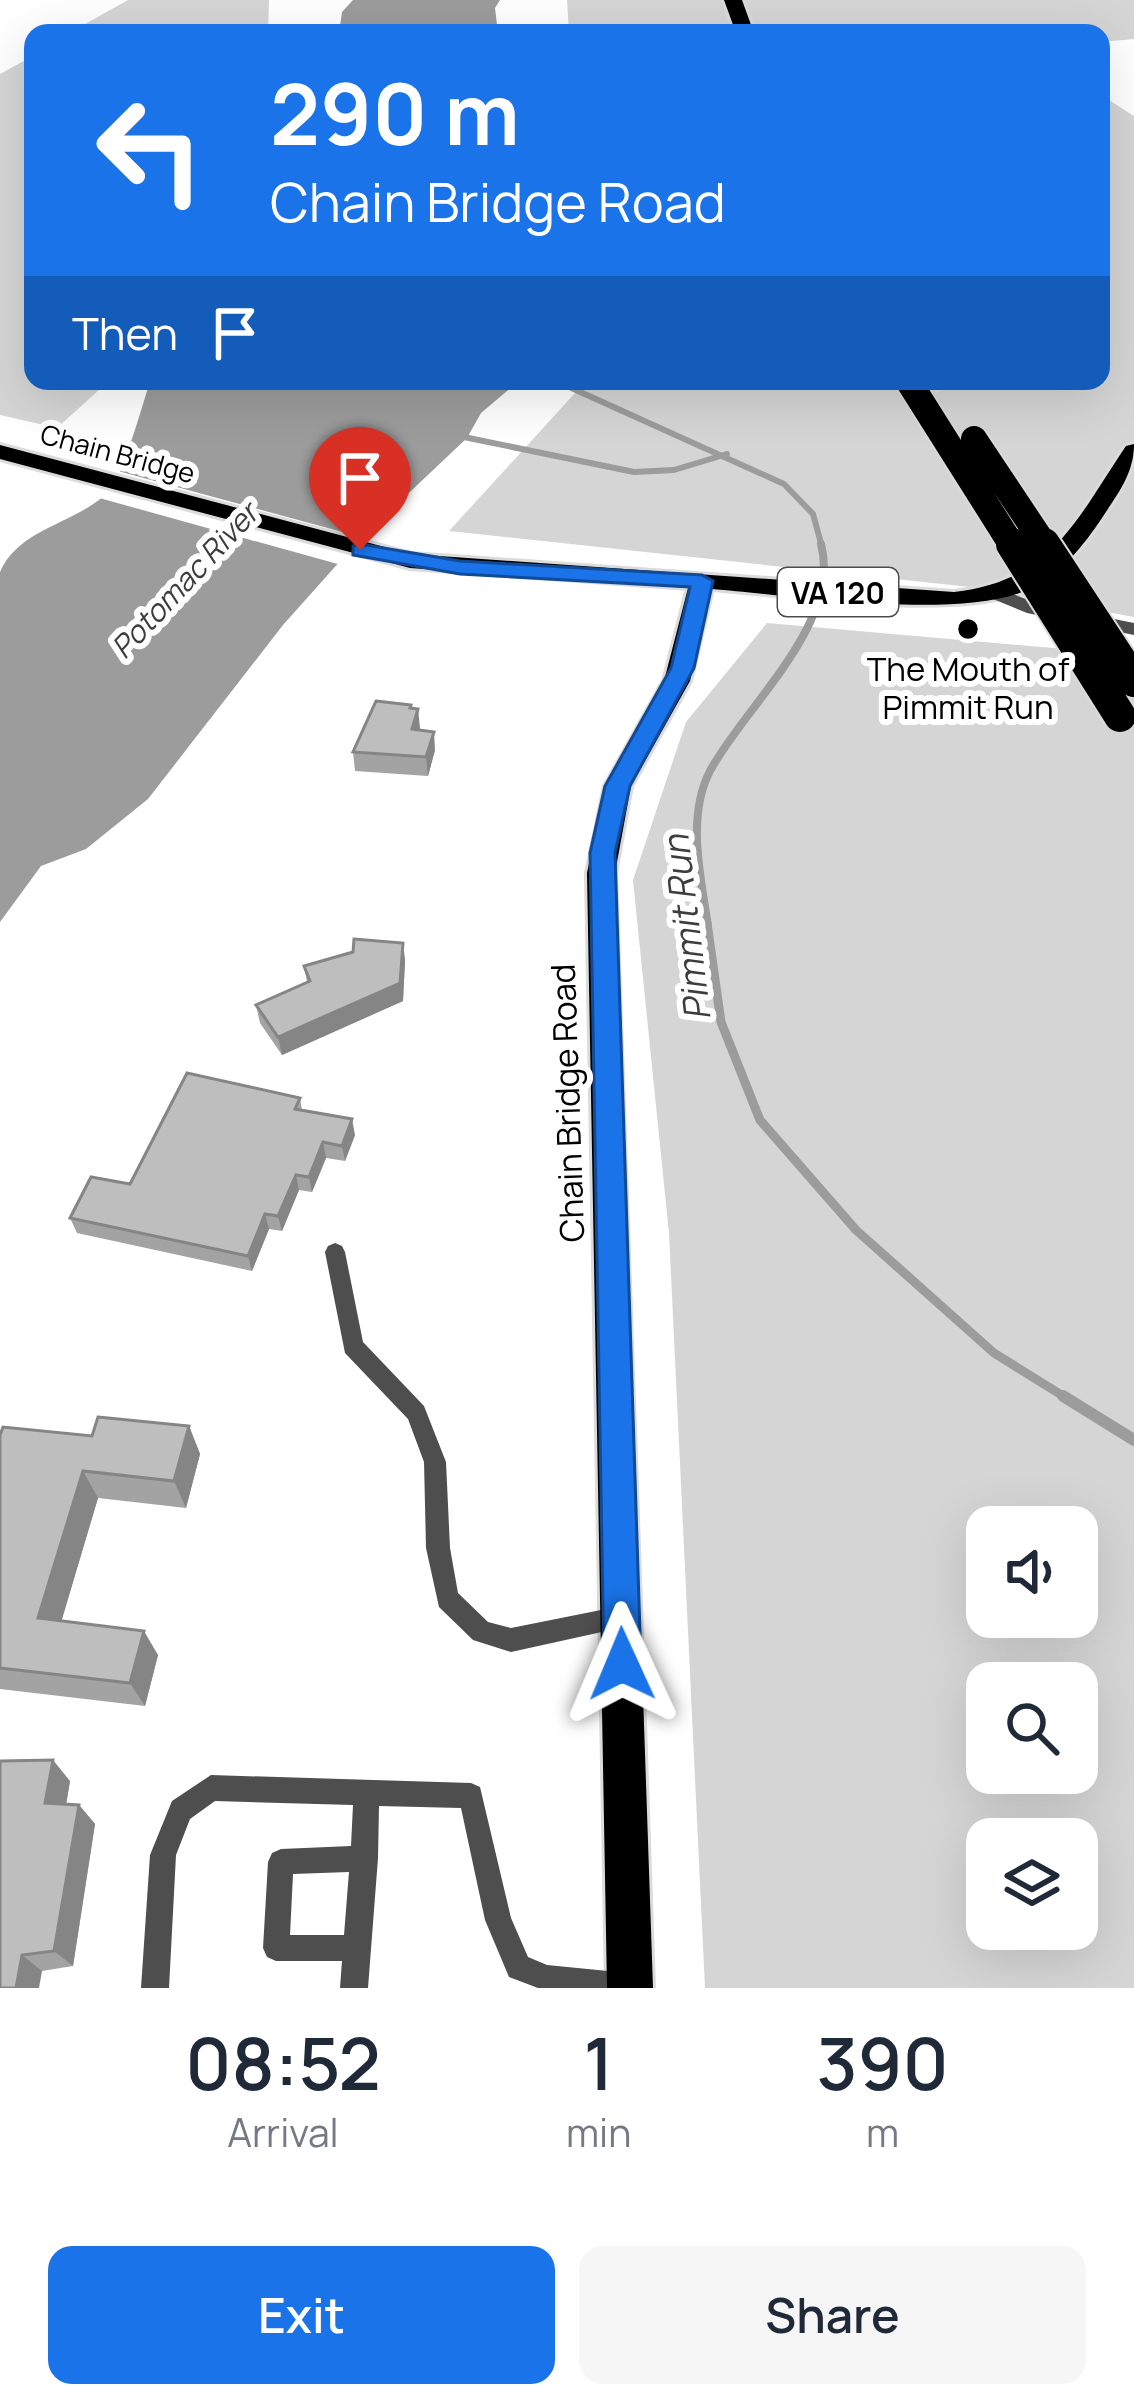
<!DOCTYPE html>
<html lang="en">
<head>
<meta charset="utf-8">
<style>
  :root { --surface:#fff; --page:#f6f6f7; --text:#1f2937; --muted:#747a83; --accent:#1a73e8 }
  body { margin:0; font-family:Manrope,sans-serif; background:var(--page); color:var(--text); height:100vh; display:flex; flex-direction:column; font-size:45px; white-space:nowrap }
  * { box-sizing:border-box; margin:0 }
  p { font-size:39px; color:var(--muted) }
  .icon { flex:none; width:66px; height:66px; fill:none; stroke:currentColor; stroke-width:2; stroke-linecap:round; stroke-linejoin:round }
  .map { position:relative; height:1988px; overflow:hidden }
  .details { display:flex; flex-direction:column; background:var(--surface); flex:1 }
  .details>* { flex:none }
  .top-card { position:absolute; left:24px; top:24px; width:1086px; height:366px; border-radius:24px; box-shadow:0 12px 48px #0002; background:#1a73e8; color:#fff; overflow:hidden }
  .controls { position:absolute; left:966px; top:1506px; display:grid; gap:24px }
  .controls a { display:grid; place-items:center; width:132px; height:132px; border-radius:24px; background:var(--surface); box-shadow:0 12px 48px #0002; font-size:60px }
  .pin { position:absolute; display:grid; place-items:center; width:102px; height:102px; color:#fff; margin:-123px -51px; border-radius:50% 50% 50% 0; rotate:-45deg; box-shadow:0 0 12px #0007 }
  .pin .icon { rotate:45deg }
  .me { position:absolute; width:132px; margin:-66px; rotate:359deg; stroke-linejoin:round; filter:drop-shadow(0 0 9px #0008) }
  .turn { display:flex; align-items:center; gap:42px; height:252px; padding:0 48px; font-size:54px }
  .turn .icon { width:156px; height:156px; stroke-width:2.5 }
  .turn b { display:block; font-size:84px; line-height:102px }
  .then { display:flex; align-items:center; height:114px; padding:0 48px; background:#0003; gap:24px; font-size:45px }
  .eta { display:flex; justify-content:space-evenly; align-items:center; height:204px; text-align:center }
  .eta b { font-size:72px; font-weight:600; line-height:84px }
  .button { display:flex; gap:24px; margin-top:auto; padding:24px 48px }
  .button a { flex:1; height:138px; border-radius:24px; background:var(--accent); color:#fff; font-size:48px; font-weight:600; line-height:138px; text-align:center }
  .button a+a { background:var(--page); color:var(--text) }
  .map>svg:first-child { display:block }
</style>
</head>
<body>
<div class="map">
<svg width="1134" height="1988" viewBox="0 0 1134 1988">
  <rect width="100%" height="100%" fill="#fff"/>
  <path fill="#d5d5d5" fill-rule="evenodd" d="M 128,0 L 269,0 L 268,33 L 129,33 L 116,26 L 69,33 Z
    M 567,0 L 1134,0 L 1134,39 L 1101,42 L 1101,33 L 569,33 Z
    M 33,56 L 33,381 L 100,381 L 100,389 L 57,428 L 0,415 L 0,74 Z
    M 1101,95 L 1134,116 L 1134,617 L 970,587 L 449,531 L 586,381 L 1101,381 Z
    M 767,623 L 1134,655 L 1134,1988 L 705,1988 L 669,1233 L 633,880 L 686,722 ZM 987,1527 L 1077,1527 L 1077,1617 L 987,1617 ZM 987,1683 L 1077,1683 L 1077,1773 L 987,1773 ZM 987,1839 L 1077,1839 L 1077,1929 L 987,1929 Z"/>
  <path fill="#9c9c9c" d="M 353,0 L 500,0 L 495,8 L 498,33 L 339,33 L 342,12 Z
    M 150,381 L 519,381 L 481,413 L 467,438 L 358,541 L 283,625 L 148,799 L 86,849 L 41,866 L 0,922 L 0,572 C 20,526 80,524 112,488 C 122,476 144,401 150,381 Z"/>
  <path fill="#fff" d="M 114,470 L 368,539 L 345,566 L 92,496 L 111,480 Z"/>
  <g fill="none" stroke-linecap="round" stroke-linejoin="round">
    <path stroke="#9c9c9c" stroke-width="6" d="M 556,381 L 784,484 L 813,514 L 822,547
      M 459,436 L 634,472 L 674,470 L 727,454"/>
    <path stroke="#9c9c9c" stroke-width="8" d="M 708,926 C 701,878 686,817 710,771 C 744,707 842,624 821,544"/>
    <path stroke="#9c9c9c" stroke-width="9" d="M 707,923 L 721,1022 L 760,1120 L 856,1230 L 994,1353 L 1068,1399"/>
    <path stroke="#9c9c9c" stroke-width="12" d="M 1063,1396 L 1134,1440"/>
    <defs>
      <path id="primary" d="M 1134,444 C 1134,474 1118,493 1102,518 C 1083,546 1062,573 1031,588 C 965,622 790,595 712,589 L 690,681 L 631,786 L 615,873 L 653,1988 L 607,1988 L 587,873 L 605,786 L 664,681 L 688,588 L 410,568 L 0,459 L 0,445 L 411,554 L 954,592 C 1052,581 1076,520 1126,446 Z"/>
      <path id="motorway" d="M 724,0 L 742,0 L 754,33 L 736,33 Z
        M 924,381 L 948,381 L 949,383 L 937,390 Z"/>
    </defs>
    <use href="#primary" stroke="#dbdbdb" stroke-width="6"/>
    <use href="#motorway" stroke="#dbdbdb" stroke-width="6"/>
    <path fill="#4e4e4e" fill-rule="evenodd" d="M 335,1243 L 342,1246 L 345,1252 L 363,1342 L 424,1406 L 446,1462 L 450,1548 L 458,1593 L 488,1622 L 511,1628 L 621,1606 L 629,1610 L 633,1618 L 629,1626 L 511,1652 L 473,1640 L 439,1607 L 426,1548 L 424,1462 L 408,1419 L 345,1353 L 325,1252 L 328,1246 Z
      M 211,1775 L 471,1783 L 480,1787 L 511,1918 L 528,1957 L 547,1965 L 628,1973 L 638,1977 L 641,1988 L 538,1988 L 509,1977 L 485,1920 L 461,1808 L 379,1806 L 378,1858 L 368,1988 L 340,1988 L 342,1961 L 276,1961 L 267,1957 L 263,1948 L 268,1862 L 272,1853 L 281,1849 L 351,1846 L 353,1805 L 215,1801 L 190,1819 L 176,1855 L 169,1988 L 141,1988 L 150,1855 L 172,1801 ZM 349,1872 L 344,1935 L 290,1935 L 293,1874 Z"/>
    <path fill="#4e4e4e" fill-rule="evenodd" d="M 1000,589 L 1039,604 L 1134,623 L 1134,635 L 1027,613 L 993,599 L 990,595 Z"/>
    <use href="#primary" fill="#000" fill-rule="evenodd"/>
    <use href="#motorway" fill="#000" fill-rule="evenodd"/>
    <defs>
      <path id="motorway-bridge-far1" d="M 909,382 L 1013,547
        M 974,439 L 1046,547"/>
      <path id="motorway-bridge" d="M 1012,544 L 1120,716
        M 1044,544 L 1134,681"/>
    </defs>
    <use href="#motorway-bridge-far1" stroke="#dbdbdb" stroke-width="30" stroke-linecap="butt"/>
    <use href="#motorway-bridge" stroke="#dbdbdb" stroke-width="36" stroke-linecap="butt"/>
    <use href="#motorway-bridge-far1" stroke="#000" stroke-width="26"/>
    <use href="#motorway-bridge" stroke="#000" stroke-width="32"/>
  </g>
  <path fill="#a3a3a3" d="M 411,705 L 411,709 L 418,709 L 419,730 L 435,750 L 428,776 L 355,771 L 353,752 Z
    M 403,943 L 405,961 L 403,1001 L 282,1055 L 260,1023 L 256,1005 L 307,982 L 304,966 Z
    M 300,1098 L 302,1110 L 355,1135 L 345,1161 L 326,1158 L 312,1192 L 299,1190 L 282,1231 L 269,1229 L 252,1271 L 77,1233 L 70,1218 L 130,1184 Z
    M 189,1426 L 200,1454 L 186,1508 L 98,1498 L 61,1621 L 158,1655 L 145,1706 L 0,1689 L 0,1435 L 92,1436 Z
    M 70,1781 L 66,1804 L 79,1805 L 95,1824 L 73,1966 L 42,1971 L 0,1988 Z"/>
  <path fill="#858585" d="M 418,709 L 420,728 L 414,748 L 412,729 Z
    M 434,732 L 435,750 L 428,776 L 426,757 Z
    M 403,943 L 405,961 L 403,1001 L 282,1055 L 278,1037 Z
    M 352,1119 L 355,1135 L 345,1161 L 342,1146 Z
    M 323,1142 L 326,1158 L 312,1192 L 309,1177 Z
    M 296,1175 L 299,1190 L 282,1231 L 278,1216 Z
    M 265,1214 L 269,1229 L 252,1271 L 248,1256 Z
    M 189,1426 L 200,1454 L 186,1508 L 174,1481 Z
    M 83,1471 L 98,1498 L 55,1643 L 38,1618 Z
    M 144,1631 L 158,1655 L 145,1706 L 130,1683 Z
    M 53,1760 L 70,1781 L 63,1823 L 45,1803 Z
    M 79,1805 L 95,1824 L 73,1966 L 54,1951 Z
    M 22,1955 L 42,1971 L 39,1988 L 16,1988 Z"/>
  <path fill="#bebebe" stroke="#858585" stroke-width="3" d="M 376,701 L 411,705 L 410,708 L 418,709 L 412,729 L 434,732 L 426,757 L 353,752 Z
    M 354,939 L 403,943 L 400,983 L 278,1037 L 256,1005 L 310,981 L 304,966 L 353,952 Z
    M 187,1073 L 300,1098 L 295,1109 L 352,1119 L 342,1146 L 323,1142 L 309,1177 L 296,1175 L 278,1216 L 265,1214 L 248,1256 L 70,1218 L 91,1177 L 130,1184 Z
    M 98,1417 L 189,1426 L 174,1481 L 83,1471 L 38,1618 L 144,1631 L 130,1683 L 0,1668 L 0,1435 L 3,1427 L 92,1436 Z
    M 53,1760 L 45,1803 L 79,1805 L 54,1951 L 22,1955 L 16,1988 L 0,1988 L 0,1761 Z"/>
  <path fill="#1a73e8" stroke="#114b97" stroke-width="3" d="M 360,544 L 460,561 L 702,575 L 713,581 L 694,668 L 630,786 L 615,853 L 641,1664 L 635,1677 L 622,1682 L 610,1677 L 604,1664 L 590,853 L 605,786 L 671,668 L 690,587 L 460,574 L 353,555 L 353,546 Z"/>
  <circle fill="#000" stroke="#fff" stroke-width="4.5" cx="968" cy="629" r="12"/>
  <g text-anchor="middle" dominant-baseline="central" stroke-width="12" stroke-linejoin="round" paint-order="stroke">
    <g font-size="27" fill="#000" stroke="#fff">
      <text transform="translate(118 453) rotate(15)">Chain Bridge</text>
    </g>
    <g font-size="30" font-style="italic" fill="#3d3d3d" stroke="#fff">
      <text transform="translate(184 580) rotate(-47)">Potomac River</text>
    </g>
    <rect fill="#fff" stroke="#4c4c4c" stroke-width="3" x="778" y="568" width="120" height="48" rx="9"/>
    <g font-size="30" font-weight="bold" fill="#000">
      <text x="838" y="592">VA 120</text>
    </g>
    <g font-size="33" fill="#000" stroke="#fff">
      <text x="968" y="668">The Mouth of<tspan x="968" dy="38">Pimmit Run</tspan></text>
    </g>
    <g font-size="33" fill="#000" stroke="#fff">
      <text transform="translate(567 1103) rotate(-92)">Chain Bridge Road</text>
    </g>
    <g font-size="36" font-style="italic" fill="#3d3d3d" stroke="#fff">
      <text transform="translate(686 928) rotate(-97)">Pimmit Run</text>
    </g>
  </g>
</svg>
<div class="controls">
<a><svg class="icon" aria-label="sound" viewBox="0 0 24 24"><path d="M4 9h4l5-4v14l-5-4H4zM17 9q2 3 0 6"/></svg></a>
<a><svg class="icon" aria-label="search" viewBox="0 0 24 24"><circle cx="10" cy="10" r="6"/><path d="M15 15l6 6"/></svg></a>
<a><svg class="icon" aria-label="layers" viewBox="0 0 24 24"><path d="M12 4l9 5-9 5-9-5zM3 14l9 5 9-5"/></svg></a>
</div>
<div class="pin" style="left:360px;top:550px;background:#d93025"><svg class="icon" aria-label="arrive" viewBox="0 0 24 24"><path d="M6 21V4h12l-3 4 3 4H6"/></svg></div>
<svg class="me" style="left:622px;top:1664px" viewBox="-20 -20 40 40"><path d="M0-17L14 15 0 8-14 15z" fill="#1a73e8" stroke="#fff" stroke-width="4"/></svg>
<div class="top-card">
<div class="turn"><svg class="icon" aria-label="left" viewBox="0 0 24 24"><path d="M17 20v-9H6M10 6l-5 5 5 5"/></svg><div><b>290 m</b>Chain Bridge Road</div></div>
<div class="then">Then<svg class="icon" aria-label="arrive" viewBox="0 0 24 24"><path d="M6 21V4h12l-3 4 3 4H6"/></svg></div>
</div>
</div>
<section class="details">
<div class="eta">
<div><b>08:52</b><p>Arrival</p></div>
<div><b>1</b><p>min</p></div>
<div><b>390</b><p>m</p></div>
</div>
<div class="button"><a>Exit</a><a>Share</a></div>
</section>
</body>
</html>
